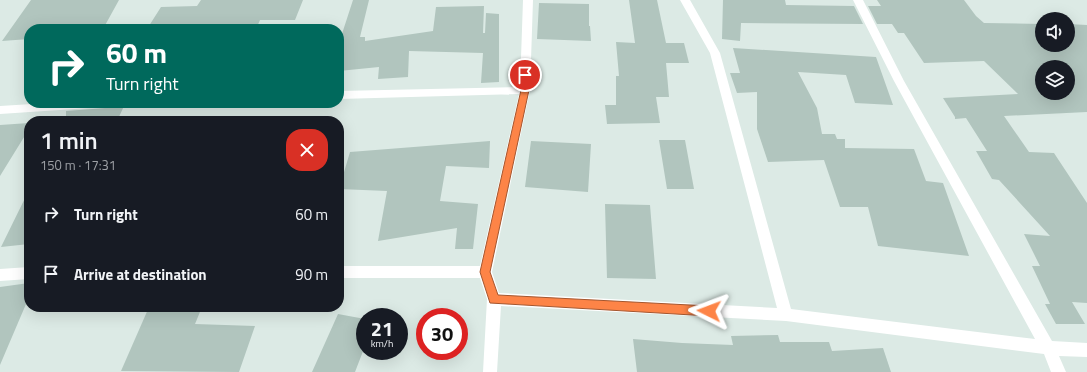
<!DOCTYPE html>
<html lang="en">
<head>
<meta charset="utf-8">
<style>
  :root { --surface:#171b24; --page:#242831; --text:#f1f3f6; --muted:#9ea1a6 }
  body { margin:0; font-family:"Titillium Web",sans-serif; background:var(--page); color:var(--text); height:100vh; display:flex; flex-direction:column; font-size:15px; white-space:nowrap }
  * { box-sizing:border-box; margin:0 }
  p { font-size:13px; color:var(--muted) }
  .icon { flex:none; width:22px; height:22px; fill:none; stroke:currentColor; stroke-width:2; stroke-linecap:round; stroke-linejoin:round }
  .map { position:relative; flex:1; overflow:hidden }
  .details { position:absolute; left:24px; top:116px; width:320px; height:196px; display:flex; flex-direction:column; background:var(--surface); border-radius:16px; box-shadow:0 4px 16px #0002 }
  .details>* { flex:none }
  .guide { position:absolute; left:24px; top:24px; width:320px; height:84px; border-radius:16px; box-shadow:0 4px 16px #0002; background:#00695c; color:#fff; overflow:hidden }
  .buttons { position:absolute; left:1035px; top:12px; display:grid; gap:8px }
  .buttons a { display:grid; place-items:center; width:40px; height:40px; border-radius:50%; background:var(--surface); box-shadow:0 4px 16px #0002; font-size:20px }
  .speed { position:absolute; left:356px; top:308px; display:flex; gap:8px; font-size:20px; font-weight:700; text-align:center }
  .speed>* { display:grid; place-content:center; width:52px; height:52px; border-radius:50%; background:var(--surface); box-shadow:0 4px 16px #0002; line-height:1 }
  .speed small { font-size:10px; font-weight:400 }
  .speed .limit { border:6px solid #d22; background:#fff; color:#111 }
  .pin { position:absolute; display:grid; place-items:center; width:34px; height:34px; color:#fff; margin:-17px; border:2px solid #fff; border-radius:50%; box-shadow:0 1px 4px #0007 }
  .me { position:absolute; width:44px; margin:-22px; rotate:273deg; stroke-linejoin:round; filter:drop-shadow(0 0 3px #0008) }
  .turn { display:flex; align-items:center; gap:14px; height:84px; padding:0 16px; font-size:18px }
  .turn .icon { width:52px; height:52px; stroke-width:2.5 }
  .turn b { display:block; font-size:28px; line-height:34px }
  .round { display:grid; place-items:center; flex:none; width:42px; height:42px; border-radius:16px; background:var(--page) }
  .headline { display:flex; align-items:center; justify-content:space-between; height:68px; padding:0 16px }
  h1 { font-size:24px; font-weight:600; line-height:30px }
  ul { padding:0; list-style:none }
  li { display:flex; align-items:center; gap:12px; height:60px; padding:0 16px }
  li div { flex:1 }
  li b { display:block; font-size:15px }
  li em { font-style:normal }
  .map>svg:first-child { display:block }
</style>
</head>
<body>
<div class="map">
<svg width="1087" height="372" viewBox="0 0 1087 372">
  <rect width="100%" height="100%" fill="#dceae5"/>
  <path fill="#b1c5be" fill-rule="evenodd" d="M 31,0 L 119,0 L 103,29 L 29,29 L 29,39 L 2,41 Z
    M 201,0 L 303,0 L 295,20 L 260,20 L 256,29 L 147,29 L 161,7 L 197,6 Z
    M 353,0 L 369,0 L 360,37 L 365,37 L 365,41 L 433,31 L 436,7 L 484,6 L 483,33 L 485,33 L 486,13 L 499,14 L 499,82 L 481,83 L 483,53 L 409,51 L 408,77 L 378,79 L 379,67 L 339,71 L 339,43 Z
    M 629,0 L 657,0 L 666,43 L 684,43 L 689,63 L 666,63 L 669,97 L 656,97 L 660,123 L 607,124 L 605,105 L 616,105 L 616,76 L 619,76 L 616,42 L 635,43 Z
    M 723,0 L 785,0 L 786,5 L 854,6 L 863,24 L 741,23 L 740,41 L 722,39 Z
    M 877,0 L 964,0 L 976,16 L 984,23 L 1042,24 L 1042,45 L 1068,45 L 1068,24 L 1087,25 L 1087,112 L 1004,116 L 1029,152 L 1054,153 L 1087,203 L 1087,303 L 1072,302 L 1085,324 L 1056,324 L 1045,304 L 1050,304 L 1032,266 L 1040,266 L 1024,234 L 1050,236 L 999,180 L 992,179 L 976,151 L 987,151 L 966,118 L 955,119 L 955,117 L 943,98 L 1018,94 L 984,61 L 924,63 L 904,33 L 898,33 L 892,24 L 877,24 L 868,6 L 881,6 ZM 1042,67 L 1068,67 L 1068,93 L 1042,93 Z
    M 539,3 L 589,4 L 589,26 L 590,26 L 591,41 L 537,39 Z
    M 733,48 L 876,57 L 893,105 L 855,103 L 846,75 L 798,72 L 817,108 L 822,134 L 835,134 L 837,139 L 845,139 L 845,148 L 914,149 L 926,181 L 943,183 L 969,256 L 878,246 L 868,207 L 840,207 L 824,160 L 768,162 L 757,129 L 757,92 L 737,93 L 730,73 L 740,73 Z
    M 125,104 L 117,121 L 66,121 L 66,111 L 105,108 L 109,107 L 111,105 Z
    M 29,123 L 29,129 L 0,176 L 0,125 Z
    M 659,140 L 685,140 L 694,189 L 667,189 Z
    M 490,141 L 489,168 L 446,166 L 440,201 L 478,204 L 473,249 L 455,249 L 457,228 L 378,241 L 387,191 L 339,189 L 350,152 Z
    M 531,141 L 591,144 L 588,192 L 525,187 Z
    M 29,190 L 29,244 L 1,247 Z
    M 605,204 L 650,205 L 656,279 L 607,278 Z
    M 29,283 L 29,297 L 0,365 L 0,287 Z
    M 149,307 L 202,307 L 195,324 L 255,326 L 239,372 L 121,371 Z
    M 338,314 L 365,319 L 365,346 L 355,372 L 312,372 Z
    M 778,335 L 780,342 L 829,342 L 832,351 L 883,348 L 891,372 L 637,372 L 633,339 L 682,343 L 733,345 L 731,336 Z"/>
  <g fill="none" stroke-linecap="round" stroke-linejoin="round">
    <path fill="#fff" fill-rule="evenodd" d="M 523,0 L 533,0 L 530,90 L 492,272 L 499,293 L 777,308 L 710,53 L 680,0 L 690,0 L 720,53 L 791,309 L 1035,339 L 894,81 L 853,0 L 863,0 L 904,81 L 1052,341 L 1087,343 L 1087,357 L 1059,356 L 1066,372 L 1051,372 L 1044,354 L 786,321 L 501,306 L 497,372 L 483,372 L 487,299 L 480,278 L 339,278 L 339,266 L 480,266 L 519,94 L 339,99 L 339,91 L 520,87 Z
      M 48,103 L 110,103 L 109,106 L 105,107 L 0,114 L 0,106 Z
      M 29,267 L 29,279 L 0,281 L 0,269 Z"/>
  </g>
  <path fill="#fd8447" stroke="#a4562e" d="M 525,72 L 529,75 L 529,90 L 490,272 L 498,295 L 709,306 L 713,308 L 714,311 L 713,315 L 709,316 L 490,303 L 480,272 L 521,90 L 521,75 Z"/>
</svg>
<div class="buttons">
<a><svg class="icon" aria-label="sound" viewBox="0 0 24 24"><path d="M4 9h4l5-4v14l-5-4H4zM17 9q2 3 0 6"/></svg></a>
<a><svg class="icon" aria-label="layers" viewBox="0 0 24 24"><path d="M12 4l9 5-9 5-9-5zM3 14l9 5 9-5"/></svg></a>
</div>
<div class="speed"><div>21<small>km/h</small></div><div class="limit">30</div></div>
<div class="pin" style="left:525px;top:75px;background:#d93025"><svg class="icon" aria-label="arrive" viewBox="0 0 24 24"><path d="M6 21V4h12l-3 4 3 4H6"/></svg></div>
<svg class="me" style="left:709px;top:311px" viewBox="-20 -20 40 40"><path d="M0-17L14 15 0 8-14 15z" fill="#fd8447" stroke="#fff" stroke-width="4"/></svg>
<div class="guide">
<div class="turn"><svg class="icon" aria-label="right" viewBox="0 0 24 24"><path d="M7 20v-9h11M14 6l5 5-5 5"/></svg><div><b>60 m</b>Turn right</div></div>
</div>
<section class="details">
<div class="headline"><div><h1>1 min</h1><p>150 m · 17:31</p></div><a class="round" style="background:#d93025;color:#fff"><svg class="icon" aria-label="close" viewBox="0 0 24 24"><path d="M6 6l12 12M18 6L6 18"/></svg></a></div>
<ul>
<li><svg class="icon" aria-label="right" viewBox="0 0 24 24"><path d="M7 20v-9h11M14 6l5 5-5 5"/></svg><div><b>Turn right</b></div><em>60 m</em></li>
<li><svg class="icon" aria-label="arrive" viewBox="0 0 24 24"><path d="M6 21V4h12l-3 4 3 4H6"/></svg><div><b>Arrive at destination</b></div><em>90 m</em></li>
</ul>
</section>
</div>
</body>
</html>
